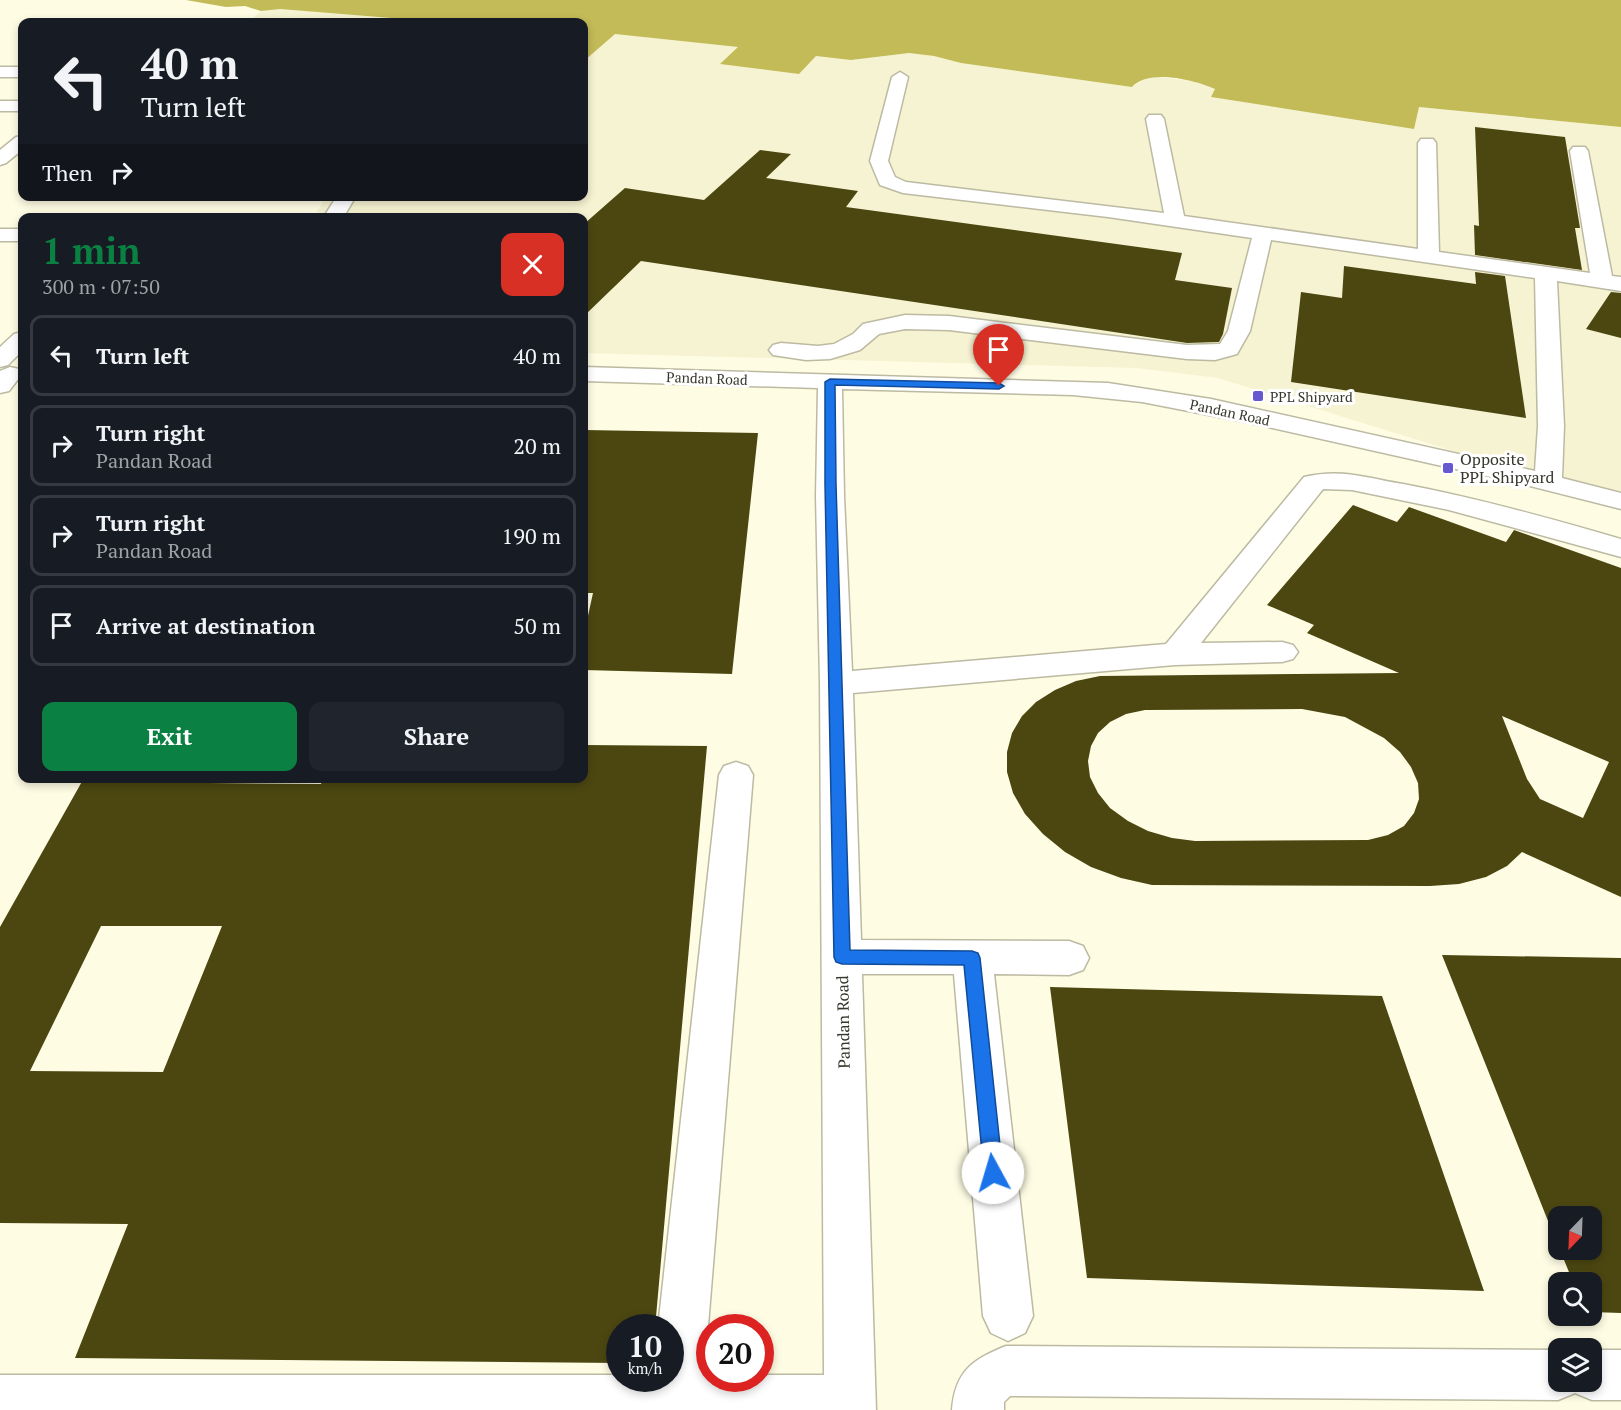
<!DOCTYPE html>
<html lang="en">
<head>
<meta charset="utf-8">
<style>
  :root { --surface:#171b24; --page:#20242c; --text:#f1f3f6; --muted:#9ea1a6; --line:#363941; --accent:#0b8043 }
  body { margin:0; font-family:"PT Serif",serif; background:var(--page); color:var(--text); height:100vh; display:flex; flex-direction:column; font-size:22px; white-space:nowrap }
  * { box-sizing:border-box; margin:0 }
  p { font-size:20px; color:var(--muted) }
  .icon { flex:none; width:33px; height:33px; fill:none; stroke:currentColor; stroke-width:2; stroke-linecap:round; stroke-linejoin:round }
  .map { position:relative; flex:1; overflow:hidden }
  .panel { position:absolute; left:18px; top:213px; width:570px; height:570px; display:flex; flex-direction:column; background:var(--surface); border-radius:12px; box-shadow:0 3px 9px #0003 }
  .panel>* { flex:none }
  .banner { position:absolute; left:18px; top:18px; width:570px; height:183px; border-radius:12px; box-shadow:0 3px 9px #0003; background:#171b24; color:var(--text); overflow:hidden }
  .needle { width:39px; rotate:203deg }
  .buttons { position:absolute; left:1548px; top:1206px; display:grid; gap:12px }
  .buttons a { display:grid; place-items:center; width:54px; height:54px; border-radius:12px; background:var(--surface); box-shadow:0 3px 9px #0003; font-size:30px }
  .speed { position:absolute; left:606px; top:1314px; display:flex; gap:12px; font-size:30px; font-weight:700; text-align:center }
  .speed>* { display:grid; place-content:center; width:78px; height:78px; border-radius:50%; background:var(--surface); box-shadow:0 3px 9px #0003; line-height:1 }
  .speed small { font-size:15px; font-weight:400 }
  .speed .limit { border:9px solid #d22; background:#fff; color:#111 }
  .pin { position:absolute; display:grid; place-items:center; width:51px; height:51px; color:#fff; margin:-62px -26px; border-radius:50% 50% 50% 0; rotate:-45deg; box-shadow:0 0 6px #0007 }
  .pin .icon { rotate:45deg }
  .me { position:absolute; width:66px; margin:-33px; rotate:354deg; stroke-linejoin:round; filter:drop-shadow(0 0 4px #0008) }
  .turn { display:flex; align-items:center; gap:21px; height:126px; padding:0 24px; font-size:27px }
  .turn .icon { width:78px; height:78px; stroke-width:2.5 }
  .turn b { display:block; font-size:42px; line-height:51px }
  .then { display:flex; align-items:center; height:57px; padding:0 24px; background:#0003; gap:12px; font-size:22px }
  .round { display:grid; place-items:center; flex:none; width:63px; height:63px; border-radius:12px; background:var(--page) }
  .summary { display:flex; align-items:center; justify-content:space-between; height:102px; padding:0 24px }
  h1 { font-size:36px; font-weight:600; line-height:45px; color:var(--accent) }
  .action { display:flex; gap:12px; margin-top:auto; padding:12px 24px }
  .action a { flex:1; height:69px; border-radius:12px; background:var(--accent); color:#fff; font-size:24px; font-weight:600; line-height:69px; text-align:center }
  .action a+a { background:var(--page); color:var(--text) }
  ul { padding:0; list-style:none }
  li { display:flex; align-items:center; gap:18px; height:81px; margin:0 12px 9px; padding:0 12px; border:3px solid var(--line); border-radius:12px }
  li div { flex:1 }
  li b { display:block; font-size:22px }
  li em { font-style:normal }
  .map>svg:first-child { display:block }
</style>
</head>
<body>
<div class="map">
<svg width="1621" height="1410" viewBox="0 0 1621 1410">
  <rect width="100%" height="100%" fill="#fefce3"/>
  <path fill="#f6f3d2" d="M 280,9 L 391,18 L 397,22 L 249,22 L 261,11 Z
    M 614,34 L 739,47 L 721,64 L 799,74 L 816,56 L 851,60 L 909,53 L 934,56 L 961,63 L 1132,87 L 1150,76 L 1200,82 L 1215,89 L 1211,97 L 1413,129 L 1419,107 L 1621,127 L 1621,503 L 1218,378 L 1137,368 L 584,353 L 584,218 L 313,218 L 326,197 L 584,196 L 584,61 Z"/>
  <path fill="#c3ba58" d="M 186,0 L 1621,0 L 1621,127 L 1419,107 L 1414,129 L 1211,97 L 1215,89 C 1196,80 1148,68 1132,87 L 961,63 L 934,56 L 909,53 L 851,60 L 816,56 L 799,74 L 720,64 L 738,47 L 615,34 L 584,61 L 584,22 L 397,22 L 391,18 L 280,9 L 261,11 L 245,6 L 226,7 Z"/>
  <path fill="#4c4711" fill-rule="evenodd" d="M 1475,127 L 1565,137 L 1580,228 L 1575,228 L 1582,270 L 1475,255 L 1474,225 L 1479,226 Z
    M 760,150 L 791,154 L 766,178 L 858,191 L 846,207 L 1182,253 L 1175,280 L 1232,288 L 1223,334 L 1219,342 L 1187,343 L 1167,340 L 641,261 L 584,316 L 584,224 L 625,188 L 704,200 Z
    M 1344,266 L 1476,284 L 1475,272 L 1505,276 L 1526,418 L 1291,382 L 1301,292 L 1342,298 Z
    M 1611,292 L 1621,293 L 1621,338 L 1586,329 Z
    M 584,430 L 758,433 L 732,674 L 584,670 L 584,634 L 593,593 L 584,593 Z
    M 1353,505 L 1397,522 L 1409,507 L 1506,542 L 1514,530 L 1621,568 L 1621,897 L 1522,852 L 1507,866 L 1486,877 L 1459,884 L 1430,886 L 1152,885 L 1121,878 L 1091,867 L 1065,852 L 1043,834 L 1025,814 L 1013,793 L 1007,772 L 1007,752 L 1012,733 L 1022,716 L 1036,702 L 1055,690 L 1076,681 L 1100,676 L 1399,673 L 1307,633 L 1314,625 L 1267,605 ZM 1302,709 L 1345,717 L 1384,738 L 1400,752 L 1411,767 L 1418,783 L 1419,799 L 1414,813 L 1404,826 L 1388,835 L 1368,840 L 1195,841 L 1172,838 L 1148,831 L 1128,821 L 1110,808 L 1098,793 L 1090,777 L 1088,761 L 1091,746 L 1098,733 L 1110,722 L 1126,714 L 1145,710 ZM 1502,716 L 1609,762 L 1583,818 L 1540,799 L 1527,779 Z
    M 584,745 L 707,746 L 655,1328 L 620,1328 L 620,1363 L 75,1358 L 128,1224 L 0,1223 L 0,927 L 84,778 L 211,778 L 209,783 L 321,784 L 323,778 L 584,778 ZM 101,926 L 222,926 L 163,1072 L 30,1071 Z
    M 1442,955 L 1621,958 L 1621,1313 L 1592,1312 L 1592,1282 L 1573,1282 L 1560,1250 L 1592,1250 L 1592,1216 L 1558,1216 L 1558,1246 Z
    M 1050,987 L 1382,996 L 1484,1291 L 1087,1278 Z"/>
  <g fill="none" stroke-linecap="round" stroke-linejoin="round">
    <defs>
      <path id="minor" d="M 0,67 L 22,67 L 22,77 L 0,77 Z
        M 900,72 L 908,77 L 888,161 L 895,177 L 906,182 L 1164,213 L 1146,119 L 1149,115 L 1161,115 L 1164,119 L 1184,216 L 1418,249 L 1418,143 L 1421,139 L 1433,139 L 1436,143 L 1439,252 L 1590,273 L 1570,151 L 1573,147 L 1585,147 L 1588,151 L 1612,276 L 1621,277 L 1621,291 L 1557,281 L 1564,426 L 1562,478 L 1621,493 L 1621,509 L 1518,483 L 1245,422 L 1142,402 L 1073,395 L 842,389 L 844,496 L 852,671 L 1166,644 L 1304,477 C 1341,468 1367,478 1403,484 C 1477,498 1549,518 1621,539 L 1621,557 L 1449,510 L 1352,490 L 1323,489 L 1201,643 L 1282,642 L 1293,645 L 1298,652 L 1293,659 L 1282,662 L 1175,665 L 853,693 L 861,940 L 1069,941 L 1083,946 L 1089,958 L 1083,970 L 1069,975 L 994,974 L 1033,1316 L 1025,1333 L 1008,1341 L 991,1333 L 983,1316 L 954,974 L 862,974 L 876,1410 L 0,1410 L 0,1375 L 620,1375 L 620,1378 L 670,1378 L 670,1328 L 658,1328 L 719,775 L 724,766 L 736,762 L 748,766 L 753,775 L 704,1375 L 710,1375 L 710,1378 L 760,1378 L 760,1375 L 824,1375 L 820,683 L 816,496 L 818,388 L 584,381 L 584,367 L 1108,383 L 1211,399 L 1535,471 L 1538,426 L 1535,278 L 1271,240 L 1250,331 L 1237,354 L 1215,360 L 1187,359 L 949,330 L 905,329 L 879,334 L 860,350 L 830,359 L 806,360 L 773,355 L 769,350 L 773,345 L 781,343 L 818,346 L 834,344 L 853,334 L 863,324 L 905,315 L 949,316 L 1187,345 L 1220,344 L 1228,331 L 1252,238 L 1108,217 L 903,193 L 880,185 L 870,161 L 892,77 Z
        M 0,101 L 22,101 L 22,111 L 0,111 Z
        M 22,136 L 22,150 L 6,163 L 0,165 L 0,150 L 16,137 Z
        M 337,196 L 356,196 L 343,218 L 323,218 Z
        M 0,229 L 22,229 L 22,241 L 0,241 Z
        M 22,332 L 22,351 L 8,365 L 0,367 L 0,347 L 14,334 Z
        M 10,367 L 19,369 L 22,374 L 9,391 L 0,393 L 0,371 Z
        M 1006,1346 L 1558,1350 L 1558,1382 L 1592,1382 L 1592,1350 L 1621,1350 L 1621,1400 L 1592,1400 L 1575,1393 L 1558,1400 L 1010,1396 L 1004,1402 L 1004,1410 L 952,1410 C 955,1371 973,1359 1006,1346 Z"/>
    </defs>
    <use href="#minor" stroke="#bcbaa2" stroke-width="3"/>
    <use href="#minor" fill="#fff" fill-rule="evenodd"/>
  </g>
  <path fill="#1a73e8" stroke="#114b97" stroke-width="1.5" d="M 830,379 L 999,383 L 1004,386 L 999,389 L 835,385 L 836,484 L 850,950 L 972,951 L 978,953 L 980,958 L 1003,1173 L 1000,1179 L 993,1182 L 987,1179 L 984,1173 L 964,965 L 842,964 L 836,962 L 834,957 L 825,484 L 825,382 Z"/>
  <g fill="#6658d1" stroke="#fff" stroke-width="2">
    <rect x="1252" y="390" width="12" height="12" rx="3"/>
    <rect x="1442" y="462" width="12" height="12" rx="3"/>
  </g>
  <g text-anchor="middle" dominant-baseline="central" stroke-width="6" stroke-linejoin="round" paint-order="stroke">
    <g font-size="14" fill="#38372d" stroke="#fff">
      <text transform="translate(707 378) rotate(2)">Pandan Road</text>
      <text transform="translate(1230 412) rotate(12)">Pandan Road</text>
    </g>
    <g font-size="14" fill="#38372d" stroke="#fff" text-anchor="start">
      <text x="1270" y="396">PPL Shipyard</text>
    </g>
    <g font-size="16" fill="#38372d" stroke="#fff" text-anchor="start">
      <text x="1460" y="459">Opposite<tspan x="1460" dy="18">PPL Shipyard</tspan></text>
    </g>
    <g font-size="16" fill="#38372d" stroke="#fff">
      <text transform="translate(843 1022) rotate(-91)">Pandan Road</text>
    </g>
  </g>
</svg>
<div class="buttons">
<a><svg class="needle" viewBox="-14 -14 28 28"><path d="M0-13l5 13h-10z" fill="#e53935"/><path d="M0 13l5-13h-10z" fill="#9ea1a6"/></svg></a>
<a><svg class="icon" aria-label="search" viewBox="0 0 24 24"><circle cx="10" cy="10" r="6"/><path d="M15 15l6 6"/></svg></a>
<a><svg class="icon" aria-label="layers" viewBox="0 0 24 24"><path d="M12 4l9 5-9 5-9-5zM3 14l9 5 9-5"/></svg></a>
</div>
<div class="speed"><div>10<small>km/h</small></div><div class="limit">20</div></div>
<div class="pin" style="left:999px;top:386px;background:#d93025"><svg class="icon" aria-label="arrive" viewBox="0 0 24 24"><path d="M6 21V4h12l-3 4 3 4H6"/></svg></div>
<svg class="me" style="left:993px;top:1173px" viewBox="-20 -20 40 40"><circle r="19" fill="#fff"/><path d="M0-13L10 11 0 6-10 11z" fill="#1a73e8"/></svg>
<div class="banner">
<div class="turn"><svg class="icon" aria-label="left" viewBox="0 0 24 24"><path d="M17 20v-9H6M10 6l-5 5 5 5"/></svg><div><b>40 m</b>Turn left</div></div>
<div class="then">Then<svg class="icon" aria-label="right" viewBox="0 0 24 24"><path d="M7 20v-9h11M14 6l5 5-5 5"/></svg></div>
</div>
<section class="panel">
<div class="summary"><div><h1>1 min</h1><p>300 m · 07:50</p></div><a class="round" style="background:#d93025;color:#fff"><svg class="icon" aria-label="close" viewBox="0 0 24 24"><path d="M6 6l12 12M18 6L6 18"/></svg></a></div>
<ul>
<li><svg class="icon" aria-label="left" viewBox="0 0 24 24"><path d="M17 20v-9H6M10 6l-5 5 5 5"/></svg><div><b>Turn left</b></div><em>40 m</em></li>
<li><svg class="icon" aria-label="right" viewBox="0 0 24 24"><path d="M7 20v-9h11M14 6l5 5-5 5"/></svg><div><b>Turn right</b><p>Pandan Road</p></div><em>20 m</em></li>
<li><svg class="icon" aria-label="right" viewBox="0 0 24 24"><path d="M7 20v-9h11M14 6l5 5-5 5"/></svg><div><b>Turn right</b><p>Pandan Road</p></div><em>190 m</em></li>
<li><svg class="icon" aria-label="arrive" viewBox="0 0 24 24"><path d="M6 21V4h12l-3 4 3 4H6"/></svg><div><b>Arrive at destination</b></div><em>50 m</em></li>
</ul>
<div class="action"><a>Exit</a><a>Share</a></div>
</section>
</div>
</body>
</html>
